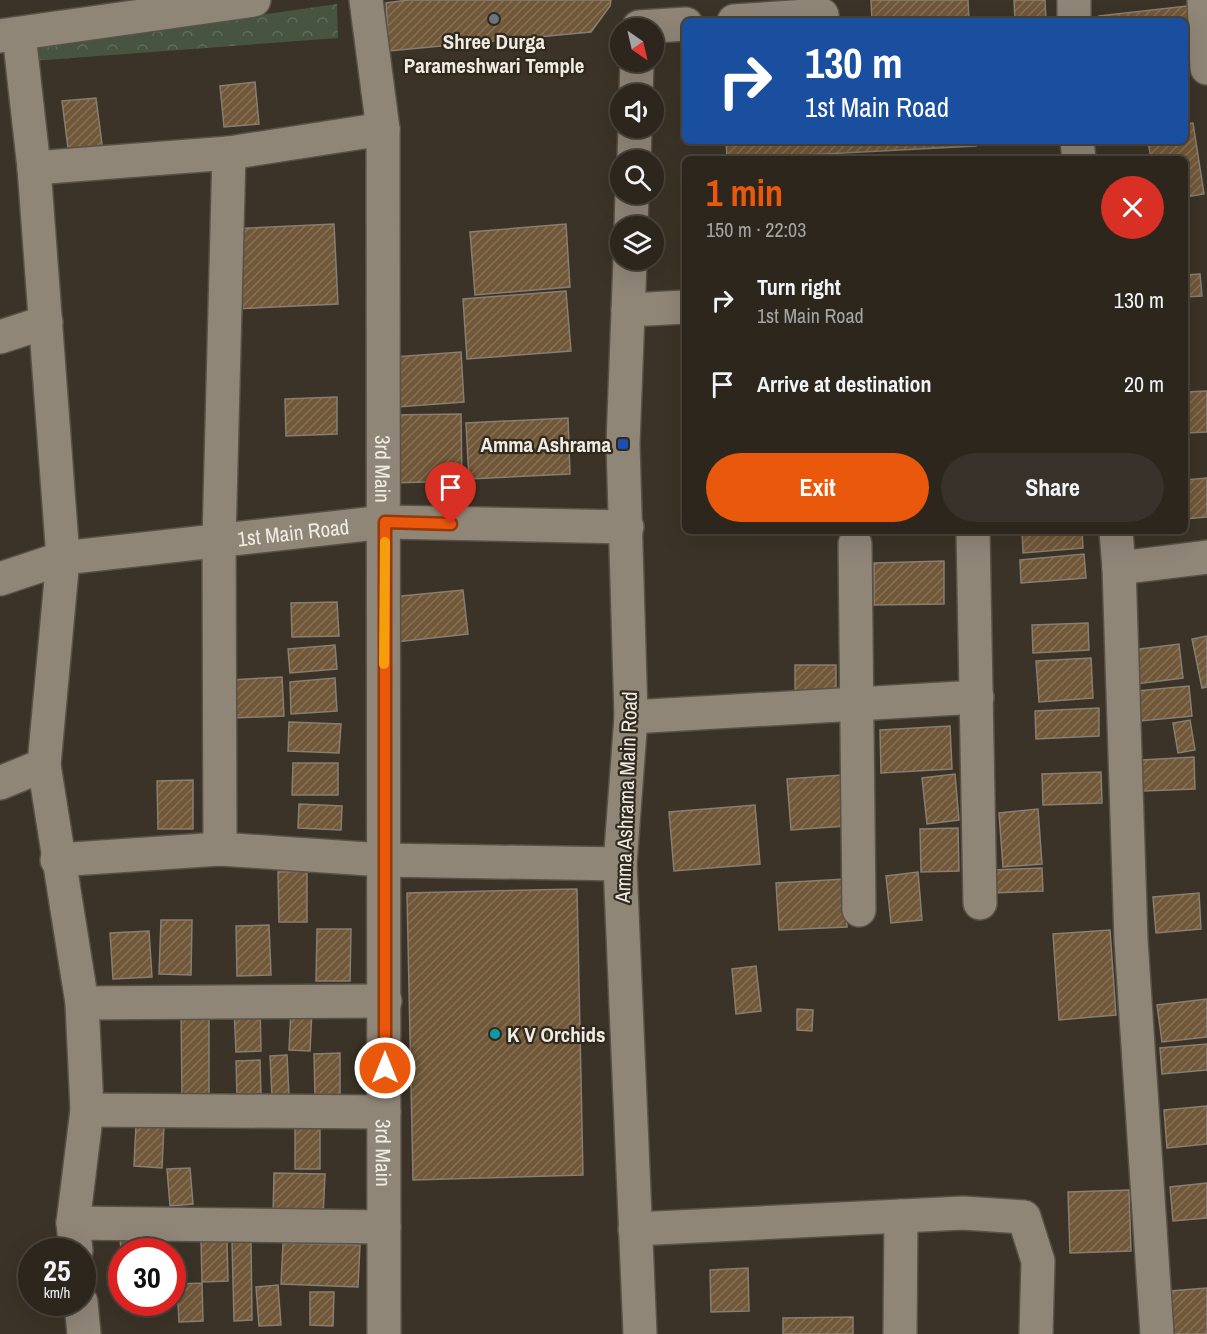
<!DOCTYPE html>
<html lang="en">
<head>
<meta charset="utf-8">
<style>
  :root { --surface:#2c261d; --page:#38322a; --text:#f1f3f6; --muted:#a6a5a4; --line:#48433b; --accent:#ea580c }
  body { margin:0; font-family:"Archivo Narrow",sans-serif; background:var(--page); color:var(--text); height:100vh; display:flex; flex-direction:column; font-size:22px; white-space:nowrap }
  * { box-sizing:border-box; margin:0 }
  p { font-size:20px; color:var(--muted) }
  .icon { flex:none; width:33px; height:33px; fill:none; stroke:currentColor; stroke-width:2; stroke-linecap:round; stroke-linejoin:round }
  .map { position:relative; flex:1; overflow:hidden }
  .side { position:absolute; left:682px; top:156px; width:506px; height:378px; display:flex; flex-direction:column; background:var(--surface); border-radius:9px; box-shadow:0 6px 24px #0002,0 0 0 2px var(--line) }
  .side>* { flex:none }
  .banner { position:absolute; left:682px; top:18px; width:506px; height:126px; border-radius:9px; box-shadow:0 6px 24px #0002,0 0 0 2px var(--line); background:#1a4fa0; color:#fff; overflow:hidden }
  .needle { width:39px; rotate:146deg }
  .controls { position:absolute; left:610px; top:18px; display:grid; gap:12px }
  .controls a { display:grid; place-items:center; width:54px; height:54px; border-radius:50%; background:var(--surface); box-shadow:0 6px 24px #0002,0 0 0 2px var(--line); font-size:30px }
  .speed { position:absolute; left:18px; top:1238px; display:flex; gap:12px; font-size:30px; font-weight:700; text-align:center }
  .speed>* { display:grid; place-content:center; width:78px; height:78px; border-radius:50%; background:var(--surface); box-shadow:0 6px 24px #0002,0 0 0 2px var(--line); line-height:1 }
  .speed small { font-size:15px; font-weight:400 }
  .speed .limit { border:9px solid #d22; background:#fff; color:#111 }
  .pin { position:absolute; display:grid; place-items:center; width:51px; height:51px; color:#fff; margin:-62px -26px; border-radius:50% 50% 50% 0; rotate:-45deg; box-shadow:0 0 6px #0007 }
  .pin .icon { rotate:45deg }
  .me { position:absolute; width:66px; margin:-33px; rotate:0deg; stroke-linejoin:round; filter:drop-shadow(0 0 4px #0008) }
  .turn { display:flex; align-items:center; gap:21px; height:126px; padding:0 24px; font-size:27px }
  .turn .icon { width:78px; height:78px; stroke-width:2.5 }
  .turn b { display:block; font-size:42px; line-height:51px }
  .round { display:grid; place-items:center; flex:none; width:63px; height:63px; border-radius:32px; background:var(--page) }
  .head { display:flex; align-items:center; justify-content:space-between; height:102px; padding:0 24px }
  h1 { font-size:36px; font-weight:700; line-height:45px; color:var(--accent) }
  .action { display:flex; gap:12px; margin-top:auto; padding:12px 24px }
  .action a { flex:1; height:69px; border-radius:36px; background:var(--accent); color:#fff; font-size:24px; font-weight:700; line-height:69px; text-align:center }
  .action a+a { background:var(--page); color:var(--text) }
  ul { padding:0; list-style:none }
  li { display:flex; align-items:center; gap:18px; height:84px; padding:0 24px }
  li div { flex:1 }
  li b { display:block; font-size:22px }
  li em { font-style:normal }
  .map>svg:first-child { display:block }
</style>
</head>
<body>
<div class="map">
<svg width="1207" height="1334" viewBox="0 0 1207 1334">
  <defs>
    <pattern id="park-crowns" width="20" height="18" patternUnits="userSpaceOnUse" patternTransform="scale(1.5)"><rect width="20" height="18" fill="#465440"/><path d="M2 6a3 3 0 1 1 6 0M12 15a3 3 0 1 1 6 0" fill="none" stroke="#616d5b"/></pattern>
    <pattern id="building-hatch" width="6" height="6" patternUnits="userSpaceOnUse" patternTransform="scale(1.5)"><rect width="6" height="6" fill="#715839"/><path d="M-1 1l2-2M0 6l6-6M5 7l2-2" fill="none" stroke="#867056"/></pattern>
  </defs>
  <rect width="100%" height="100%" fill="#3b3327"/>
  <path fill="url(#park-crowns)" d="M 337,4 L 338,38 L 32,61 L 34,47 Z"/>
  <path fill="url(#building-hatch)" stroke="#887e71" stroke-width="1.5" d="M 408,0 L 611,0 L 610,6 L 591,32 L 389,51 L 386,3 Z
    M 871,0 L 968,0 L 969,21 L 872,21 Z
    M 1014,0 L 1045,0 L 1046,21 L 1015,21 Z
    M 1187,6 L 1190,40 L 1185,41 L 1185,21 L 1099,21 L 1099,16 Z
    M 255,82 L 259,124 L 224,127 L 220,86 Z
    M 96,98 L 103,152 L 69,156 L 62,101 Z
    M 1193,123 L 1204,194 L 1185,197 L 1185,159 L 1151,159 L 1148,141 L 1185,141 L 1185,124 Z
    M 726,141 L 976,141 L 976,146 L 727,159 Z
    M 1149,156 L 1149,159 L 1098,159 Z
    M 334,224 L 338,304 L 233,309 L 230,229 Z
    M 566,224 L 570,287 L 475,295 L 470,232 Z
    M 1200,274 L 1202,296 L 1185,297 L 1185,275 Z
    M 566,291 L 571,351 L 467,359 L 463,299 Z
    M 461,352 L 464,402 L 397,407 L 394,357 Z
    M 1207,391 L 1207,432 L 1185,433 L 1185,392 Z
    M 337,397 L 337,434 L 286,436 L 285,399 Z
    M 461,414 L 462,481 L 391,483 L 390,415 Z
    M 568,418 L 570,474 L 469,479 L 466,423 Z
    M 1207,478 L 1207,517 L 1185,519 L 1185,480 Z
    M 1022,531 L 1082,531 L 1083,548 L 1023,553 Z
    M 1084,554 L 1086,578 L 1021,583 L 1020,560 Z
    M 944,561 L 944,604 L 874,605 L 874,563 Z
    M 463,590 L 468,634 L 396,642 L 391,597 Z
    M 337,602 L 339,636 L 292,637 L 291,603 Z
    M 1088,623 L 1089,650 L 1033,653 L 1032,625 Z
    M 1207,636 L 1207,687 L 1202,688 L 1192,639 Z
    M 1179,644 L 1183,678 L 1136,684 L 1132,650 Z
    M 335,645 L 337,669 L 290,673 L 288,649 Z
    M 1091,658 L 1093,698 L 1039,702 L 1036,661 Z
    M 795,665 L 836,665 L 836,699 L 795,699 Z
    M 282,677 L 284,716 L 232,718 L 230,680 Z
    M 335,678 L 337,711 L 291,714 L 290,682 Z
    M 1189,686 L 1192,716 L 1140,721 L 1137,691 Z
    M 1099,708 L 1099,736 L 1036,739 L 1035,711 Z
    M 1190,720 L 1195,750 L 1178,753 L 1173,723 Z
    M 289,722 L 341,724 L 339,753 L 288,751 Z
    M 950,726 L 952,769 L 881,773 L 880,730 Z
    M 1194,757 L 1195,789 L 1143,791 L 1142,760 Z
    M 293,763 L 338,763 L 338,795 L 292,795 Z
    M 1101,772 L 1102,803 L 1043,805 L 1042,774 Z
    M 955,774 L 959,820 L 927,824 L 922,778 Z
    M 842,775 L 846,826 L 791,830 L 787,779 Z
    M 193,780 L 193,829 L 158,829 L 157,781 Z
    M 299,804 L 342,806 L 341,830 L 298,828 Z
    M 755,805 L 760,864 L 674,871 L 669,812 Z
    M 1038,809 L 1042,864 L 1003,867 L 999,813 Z
    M 958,828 L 959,871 L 921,872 L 920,829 Z
    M 1042,868 L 1043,891 L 992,893 L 992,870 Z
    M 307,871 L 307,922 L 279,922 L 278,872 Z
    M 918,872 L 922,920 L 891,923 L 886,876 Z
    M 845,879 L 847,927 L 779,930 L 776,883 Z
    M 577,889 L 583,1175 L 413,1180 L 407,893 Z
    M 1199,893 L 1201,929 L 1156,933 L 1153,897 Z
    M 161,920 L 192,920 L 191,975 L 159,974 Z
    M 269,925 L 271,975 L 237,976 L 236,926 Z
    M 317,929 L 351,929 L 350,981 L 316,981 Z
    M 1110,930 L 1116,1015 L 1059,1020 L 1053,934 Z
    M 149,931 L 152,977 L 113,979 L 110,933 Z
    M 756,966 L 761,1011 L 736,1014 L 732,969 Z
    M 1207,999 L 1207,1037 L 1162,1042 L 1157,1005 Z
    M 260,1007 L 261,1051 L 236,1052 L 234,1008 Z
    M 291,1009 L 312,1010 L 310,1051 L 289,1050 Z
    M 797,1009 L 813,1010 L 812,1031 L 797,1030 Z
    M 209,1010 L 209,1097 L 182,1097 L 181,1011 Z
    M 1207,1044 L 1207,1070 L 1162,1074 L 1160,1048 Z
    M 340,1053 L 340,1097 L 315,1097 L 314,1054 Z
    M 287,1055 L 289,1095 L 272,1096 L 270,1056 Z
    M 260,1060 L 261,1094 L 237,1095 L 236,1061 Z
    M 1207,1106 L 1207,1144 L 1167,1148 L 1164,1110 Z
    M 295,1119 L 320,1119 L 320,1169 L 295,1169 Z
    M 136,1124 L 164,1125 L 162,1168 L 134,1166 Z
    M 190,1168 L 193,1204 L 170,1206 L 167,1169 Z
    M 274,1173 L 325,1174 L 323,1217 L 273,1215 Z
    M 1207,1183 L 1207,1218 L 1173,1221 L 1170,1187 Z
    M 1129,1190 L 1131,1251 L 1070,1253 L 1068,1192 Z
    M 148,1238 L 148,1251 L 122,1251 L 122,1259 L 120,1239 Z
    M 201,1240 L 227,1240 L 228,1281 L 202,1282 Z
    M 232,1241 L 251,1241 L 252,1320 L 234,1321 Z
    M 283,1243 L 360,1245 L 358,1287 L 281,1284 Z
    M 748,1268 L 749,1311 L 711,1312 L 710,1270 Z
    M 202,1283 L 203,1321 L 179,1322 L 177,1284 Z
    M 278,1285 L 281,1325 L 259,1326 L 256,1287 Z
    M 1207,1288 L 1207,1334 L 1173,1334 L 1170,1291 Z
    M 310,1292 L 334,1292 L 333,1326 L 310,1325 Z
    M 853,1317 L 853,1334 L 783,1334 L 783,1318 Z"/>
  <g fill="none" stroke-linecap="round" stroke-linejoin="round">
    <defs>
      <g id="minor">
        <path id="s1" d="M 366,0 L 383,129 L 384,1334"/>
        <path d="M 1074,0 L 1074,21"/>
        <path d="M 1204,0 L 1207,68"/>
        <path d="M 734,21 L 822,15"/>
        <path d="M 639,27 L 686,24"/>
        <path d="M 19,34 L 34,168 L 63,558 L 44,765 L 82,1003 L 87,1110 L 73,1223 L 76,1251"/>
        <path d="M 0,36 L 254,0"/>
        <path d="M 636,94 L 637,62"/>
        <path d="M 1077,141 L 1079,159"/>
        <path d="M 634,160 L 635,128"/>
        <path d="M 34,168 L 229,153 L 383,129"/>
        <path d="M 631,226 L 632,194"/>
        <path d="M 630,260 L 623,444 L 631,717 L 620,864 L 640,1334"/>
        <path d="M 628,310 L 686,307"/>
        <path d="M 0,337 L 46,322"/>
        <path d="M 1116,531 L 1119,568 L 1131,940 L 1157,1334"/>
        <path d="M 973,532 L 980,903"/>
        <path d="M 855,544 L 859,910"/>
        <path d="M 1119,568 L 1207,557"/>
        <path id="s2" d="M 0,579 L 63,558 L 385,522 L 627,527"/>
        <path d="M 631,717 L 977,697"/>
        <path d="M 0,783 L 44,765"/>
        <path d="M 220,849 L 219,541 L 229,153"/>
        <path d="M 57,860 L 220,849 L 383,860 L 620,864"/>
        <path d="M 82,1003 L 385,1001"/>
        <path d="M 87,1110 L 384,1112"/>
        <path d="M 73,1223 L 384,1227"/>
        <path d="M 635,1229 L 963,1213 L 1024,1217 L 1038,1261 L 1036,1334"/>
        <path d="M 81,1302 L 84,1334"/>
        <path d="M 900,1334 L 901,1216"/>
      </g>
    </defs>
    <use href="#minor" stroke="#585146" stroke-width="36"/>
    <use href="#minor" stroke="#8f8678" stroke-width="33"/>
  </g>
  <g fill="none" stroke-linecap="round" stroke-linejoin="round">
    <defs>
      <path id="route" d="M 385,1068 L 385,522 L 451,524"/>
    </defs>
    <use href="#route" stroke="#983908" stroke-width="15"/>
    <use href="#route" stroke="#ea580c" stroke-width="10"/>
    <path stroke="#f59e0b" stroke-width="10" d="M 384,664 L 385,542"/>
  </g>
  <circle fill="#6b7280" stroke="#30291d" stroke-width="2" cx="494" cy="19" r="6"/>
  <rect fill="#1a4fb4" stroke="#30291d" stroke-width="2" x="617" y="438" width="12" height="12" rx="3"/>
  <circle fill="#0f9aa8" stroke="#30291d" stroke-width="2" cx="495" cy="1034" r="6"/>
  <g text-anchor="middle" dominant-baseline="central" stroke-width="4.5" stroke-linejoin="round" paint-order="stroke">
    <g font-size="21" font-weight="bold" fill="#f0ebe3" stroke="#30291d">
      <text x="494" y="41">Shree Durga<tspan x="494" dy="24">Parameshwari Temple</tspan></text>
      <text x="611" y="444" text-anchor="end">Amma Ashrama</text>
      <text x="507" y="1034" text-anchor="start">K V Orchids</text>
    </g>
    <g font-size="21" fill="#f0ebe3" stroke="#30291d">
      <text stroke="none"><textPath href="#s1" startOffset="470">3rd Main</textPath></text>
      <text stroke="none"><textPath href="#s2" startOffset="298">1st Main Road</textPath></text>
      <text transform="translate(626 797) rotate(-88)">Amma Ashrama Main Road</text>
      <text stroke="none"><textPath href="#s1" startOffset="1154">3rd Main</textPath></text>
    </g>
  </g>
</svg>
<div class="controls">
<a><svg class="needle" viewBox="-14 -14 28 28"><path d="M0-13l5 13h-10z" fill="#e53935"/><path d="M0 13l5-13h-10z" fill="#a6a5a4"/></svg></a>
<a><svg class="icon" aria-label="sound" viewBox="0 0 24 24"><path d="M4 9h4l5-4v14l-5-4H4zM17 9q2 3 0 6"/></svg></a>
<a><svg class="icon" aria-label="search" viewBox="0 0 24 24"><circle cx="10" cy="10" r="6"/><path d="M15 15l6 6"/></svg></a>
<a><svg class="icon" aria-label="layers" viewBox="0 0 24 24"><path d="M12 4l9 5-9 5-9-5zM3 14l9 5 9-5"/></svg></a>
</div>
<div class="speed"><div>25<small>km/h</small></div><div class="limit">30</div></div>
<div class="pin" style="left:451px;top:524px;background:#d93025"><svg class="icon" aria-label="arrive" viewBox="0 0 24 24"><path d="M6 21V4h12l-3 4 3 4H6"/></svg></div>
<svg class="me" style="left:385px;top:1068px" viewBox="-20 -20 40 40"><circle r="17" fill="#ea580c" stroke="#fff" stroke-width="3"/><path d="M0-11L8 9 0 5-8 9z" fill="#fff"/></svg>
<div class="banner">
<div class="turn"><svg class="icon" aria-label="right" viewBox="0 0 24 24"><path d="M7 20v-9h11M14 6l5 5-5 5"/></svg><div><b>130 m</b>1st Main Road</div></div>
</div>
<section class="side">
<div class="head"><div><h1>1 min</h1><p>150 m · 22:03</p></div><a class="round" style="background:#d93025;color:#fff"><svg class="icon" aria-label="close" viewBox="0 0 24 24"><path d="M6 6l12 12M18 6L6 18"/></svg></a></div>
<ul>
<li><svg class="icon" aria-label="right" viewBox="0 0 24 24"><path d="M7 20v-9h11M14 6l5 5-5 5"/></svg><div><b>Turn right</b><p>1st Main Road</p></div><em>130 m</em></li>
<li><svg class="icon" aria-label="arrive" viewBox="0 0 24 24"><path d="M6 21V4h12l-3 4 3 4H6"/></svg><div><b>Arrive at destination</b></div><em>20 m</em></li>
</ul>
<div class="action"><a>Exit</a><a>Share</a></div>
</section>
</div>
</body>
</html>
